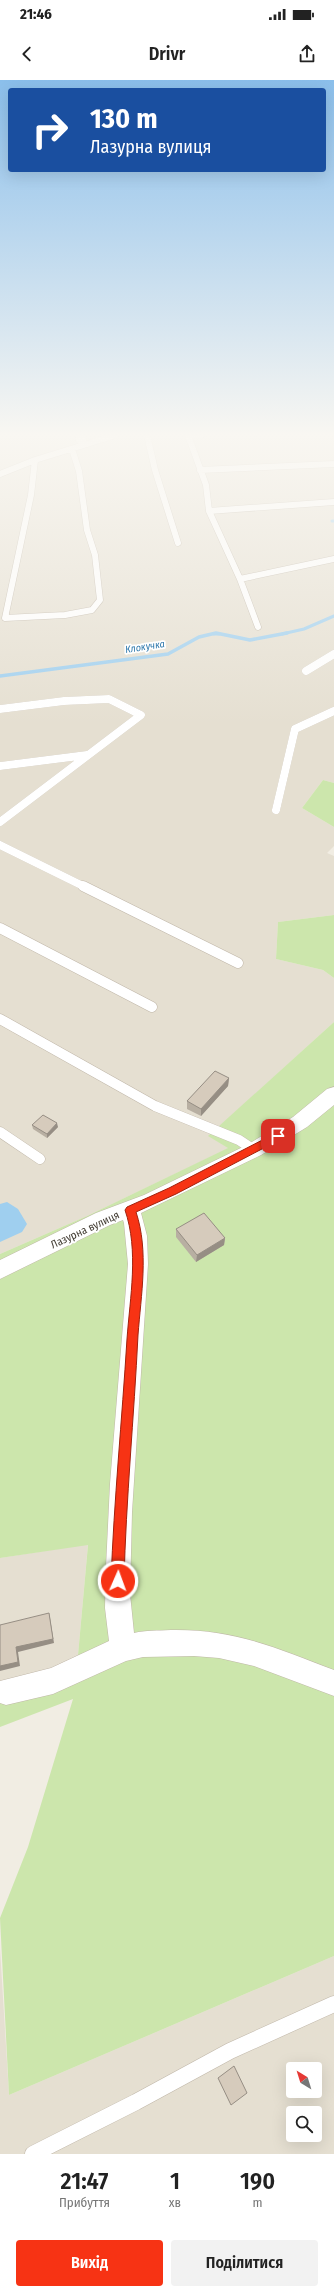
<!DOCTYPE html>
<html lang="uk">
<head>
<meta charset="utf-8">
<style>
  :root { --surface:#fff; --page:#f2f2f2; --text:#222; --muted:#767676; --accent:#f73314 }
  body { margin:0; font-family:"Fira Sans Condensed",sans-serif; background:var(--page); color:var(--text); height:100vh; display:flex; flex-direction:column; font-size:15px; white-space:nowrap }
  * { box-sizing:border-box; margin:0 }
  p { font-size:13px; color:var(--muted) }
  .icon { flex:none; width:22px; height:22px; fill:none; stroke:currentColor; stroke-width:2; stroke-linecap:round; stroke-linejoin:round }
  .map { position:relative; height:2074px; overflow:hidden }
  .drawer { display:flex; flex-direction:column; background:var(--surface); flex:1 }
  .drawer>* { flex:none }
  .top-card { position:absolute; left:8px; top:8px; width:318px; height:84px; border-radius:4px; box-shadow:0 4px 16px #0002; background:#1a4fa0; color:#fff; overflow:hidden }
  .needle { width:26px; rotate:322deg }
  .fabs { position:absolute; left:286px; top:1982px; display:grid; gap:8px }
  .fabs a { display:grid; place-items:center; width:36px; height:36px; border-radius:4px; background:var(--surface); box-shadow:0 4px 16px #0002; font-size:20px }
  .pin { position:absolute; display:grid; place-items:center; width:34px; height:34px; color:#fff; margin:-17px; border-radius:8px; box-shadow:0 2px 6px #0006 }
  .me { position:absolute; width:44px; margin:-22px; rotate:2deg; stroke-linejoin:round; filter:drop-shadow(0 0 3px #0008) }
  .turn { display:flex; align-items:center; gap:14px; height:84px; padding:0 16px; font-size:18px }
  .turn .icon { width:52px; height:52px; stroke-width:2.5 }
  .turn b { display:block; font-size:28px; line-height:34px }
  .eta { display:flex; justify-content:space-evenly; align-items:center; height:68px; text-align:center }
  .eta b { font-size:24px; font-weight:600; line-height:28px }
  .primary-button { display:flex; gap:8px; margin-top:auto; padding:8px 16px }
  .primary-button a { flex:1; height:46px; border-radius:4px; background:var(--accent); color:#fff; font-size:16px; font-weight:600; line-height:46px; text-align:center }
  .primary-button a+a { background:var(--page); color:var(--text) }
  .status { display:flex; justify-content:space-between; align-items:center; height:28px; padding:0 20px; background:var(--surface); direction:ltr }
  .status svg { height:11px; fill:currentColor }
  header { display:flex; justify-content:space-between; align-items:center; height:52px; padding:0 16px; background:var(--surface); font-size:18px; font-weight:600 }
  .map>svg:first-child { display:block }
</style>
</head>
<body>
<div class="status"><b>21:46</b><svg viewBox="0 0 49 12"><path d="M0 12V9h3v3zM5 12V6h3v6zM10 12V3h3v9zM15 12V0h3v12zM26 1h20v11H26zM47 4h2v5h-2z"/></svg></div>
<header><svg class="icon" aria-label="back" viewBox="0 0 24 24"><path d="M15 5l-7 7 7 7"/></svg>Drivr<svg class="icon" aria-label="share" viewBox="0 0 24 24"><path d="M12 15V3M7 8l5-5 5 5M5 13v7h14v-7"/></svg></header>
<div class="map">
<svg width="334" height="2074" viewBox="0 0 334 2074">
  <rect width="100%" height="100%" fill="#f1ede3"/>
  <path fill="#e5dfd1" fill-rule="evenodd" d="M 0,355 L 334,355 L 334,703 L 323,700 L 302,728 L 334,747 L 334,766 L 327,773 L 334,776 L 334,835 L 278,842 L 276,879 L 323,890 L 334,898 L 334,942 L 209,1056 L 229,1068 L 87,1136 L 0,1174 Z
    M 88,1464 L 77,1586 L 0,1617 L 0,1478 Z
    M 0,1869 L 9,2015 L 334,1876 L 334,2074 L 0,2074 ZM 293,1989 L 315,1989 L 315,2011 L 293,2011 ZM 293,2033 L 315,2033 L 315,2055 L 293,2055 Z"/>
  <path fill="#cce6ac" d="M 323,700 L 334,703 L 334,747 L 302,728 Z
    M 334,835 L 334,898 L 323,890 L 276,879 L 278,842 Z
    M 334,942 L 334,1876 L 9,2015 L 0,1838 L 28,1767 L 73,1619 L 0,1647 L 0,1617 L 77,1586 L 88,1465 L 0,1478 L 0,1174 L 87,1136 L 228,1068 L 208,1056 Z"/>
  <path fill="#9fcfef" d="M 7,1122 L 18,1129 L 27,1144 L 22,1152 L 0,1162 L 0,1124 Z"/>
  <g fill="none" stroke-linecap="round" stroke-linejoin="round">
    <path stroke="#9fcfef" stroke-width="3" d="M 332,441 L 334,441
      M 214,554 L 219,554
      M 282,554 L 304,549 L 334,536"/>
    <path stroke="#9fcfef" stroke-width="3.5" d="M 0,596 L 168,574 L 199,557 L 216,553 L 250,560 L 287,553"/>
    <defs>
      <path id="lane-far3" d="M 147,355 L 155,390 L 178,463
        M 188,355 L 206,405 L 209,431 L 240,499 L 258,547
        M 189,355 L 201,355
        M 35,380 L 31,415 L 5,538 L 65,535 L 92,530 L 100,520 L 95,475 L 87,450 L 79,391 L 72,369
        M 200,390 L 334,384
        M 0,394 L 35,380 L 116,355
        M 209,431 L 334,422
        M 240,499 L 334,479"/>
      <path id="lane-far2" d="M 306,591 L 334,574
        M 0,629 L 64,621 L 109,619 L 141,635 L 0,742
        M 0,686 L 87,675
        M 276,730 L 295,649 L 334,631
        M 0,765 L 85,807"/>
      <path id="lane-far1" d="M 83,806 L 238,883
        M 0,848 L 152,927
        M 0,939 L 155,1026 L 239,1060 L 254,1070
        M 0,1052 L 40,1079"/>
      <path id="lane" d="M 33,2074 L 136,2022 L 230,1971 L 334,1924"/>
      <path id="street" d="M 76,355 L 86,355 L 86,360 L 90,365 L 88,367 L 82,367 L 76,361 Z
        M 334,1007 L 334,1025 L 307,1047 L 261,1075 L 141,1133 L 147,1156 L 148,1184 L 132,1432 L 130,1514 L 134,1553 C 146,1550 158,1551 171,1550 C 235,1549 276,1568 334,1590 L 334,1616 L 254,1586 L 219,1578 L 194,1576 L 143,1577 L 126,1581 L 53,1614 L 6,1625 L 0,1623 L 0,1601 L 51,1588 L 109,1561 L 105,1528 L 106,1487 L 110,1404 L 128,1184 L 124,1143 L 123,1140 L 110,1145 L 0,1199 L 0,1180 L 96,1133 L 144,1115 L 247,1065 L 293,1037 L 327,1009 Z"/>
    </defs>
    <use href="#lane-far3" stroke="#c0b7a9" stroke-width="7"/>
    <use href="#lane-far2" stroke="#c0b7a9" stroke-width="8"/>
    <use href="#lane-far1" stroke="#c0b7a9" stroke-width="11"/>
    <use href="#lane" stroke="#c0b7a9" stroke-width="17"/>
    <use href="#street" stroke="#c0b7a9" stroke-width="1"/>
    <use href="#lane-far3" stroke="#fff" stroke-width="6"/>
    <use href="#lane-far2" stroke="#fff" stroke-width="8"/>
    <use href="#lane-far1" stroke="#fff" stroke-width="10"/>
    <use href="#lane" stroke="#fff" stroke-width="16"/>
    <use href="#street" fill="#fff" fill-rule="evenodd"/>
  </g>
  <path fill="#b8afa2" d="M 229,998 L 228,1006 L 201,1036 L 187,1029 L 187,1021 Z
    M 32,1045 L 58,1047 L 47,1058 L 33,1049 Z
    M 176,1149 L 225,1158 L 224,1165 L 196,1182 L 176,1157 Z"/>
  <path fill="#968e84" d="M 229,998 L 228,1006 L 201,1036 L 201,1029 Z
    M 57,1043 L 58,1047 L 47,1058 L 47,1054 Z
    M 225,1158 L 224,1165 L 196,1182 L 197,1175 Z
    M 49,1533 L 50,1538 L 54,1563 L 18,1572 L 20,1586 L 0,1591 L 0,1586 L 16,1567 Z"/>
  <path fill="#d6cbbc" stroke="#968e84" d="M 215,991 L 229,998 L 201,1029 L 187,1021 Z
    M 43,1035 L 57,1043 L 47,1054 L 32,1045 Z
    M 204,1133 L 225,1158 L 197,1175 L 176,1149 Z
    M 49,1533 L 53,1559 L 16,1567 L 18,1582 L 0,1586 L 0,1545 Z
    M 234,1986 L 247,2013 L 231,2025 L 218,1998 Z"/>
  <linearGradient id="sky" x2="0" y2="1"><stop stop-color="#8bbfeb"/><stop offset="0.55" stop-color="#f9f7f2"/><stop offset="1" stop-color="#f9f7f2" stop-opacity="0"/></linearGradient>
  <rect width="334" height="645" fill="url(#sky)"/>
  <path fill="#f73314" stroke="#a1210d" d="M 278,1052 L 282,1056 L 281,1059 L 176,1114 L 136,1132 C 149,1171 141,1215 138,1255 C 134,1337 126,1419 124,1501 L 122,1505 L 118,1507 L 113,1505 L 111,1501 C 114,1420 122,1340 127,1259 C 130,1217 139,1171 125,1130 L 127,1127 L 169,1108 Z"/>
  <g text-anchor="middle" dominant-baseline="central" stroke-width="3.5" stroke-linejoin="round" paint-order="stroke">
    <g font-size="10" font-style="italic" fill="#2f79ad" stroke="#fff">
      <text transform="translate(145 567) rotate(-9)">Клокучка</text>
    </g>
    <g font-size="11" fill="#433d34" stroke="#fff">
      <text transform="translate(85 1150) rotate(-25)">Лазурна вулиця</text>
    </g>
  </g>
</svg>
<div class="fabs">
<a><svg class="needle" viewBox="-14 -14 28 28"><path d="M0-13l5 13h-10z" fill="#e53935"/><path d="M0 13l5-13h-10z" fill="#767676"/></svg></a>
<a><svg class="icon" aria-label="search" viewBox="0 0 24 24"><circle cx="10" cy="10" r="6"/><path d="M15 15l6 6"/></svg></a>
</div>
<div class="pin" style="left:278px;top:1056px;background:#d93025"><svg class="icon" aria-label="arrive" viewBox="0 0 24 24"><path d="M6 21V4h12l-3 4 3 4H6"/></svg></div>
<svg class="me" style="left:118px;top:1501px" viewBox="-20 -20 40 40"><circle r="17" fill="#f73314" stroke="#fff" stroke-width="3"/><path d="M0-11L8 9 0 5-8 9z" fill="#fff"/></svg>
<div class="top-card">
<div class="turn"><svg class="icon" aria-label="right" viewBox="0 0 24 24"><path d="M7 20v-9h11M14 6l5 5-5 5"/></svg><div><b>130 m</b>Лазурна вулиця</div></div>
</div>
</div>
<section class="drawer">
<div class="eta">
<div><b>21:47</b><p>Прибуття</p></div>
<div><b>1</b><p>хв</p></div>
<div><b>190</b><p>m</p></div>
</div>
<div class="primary-button"><a>Вихід</a><a>Поділитися</a></div>
</section>
</body>
</html>
